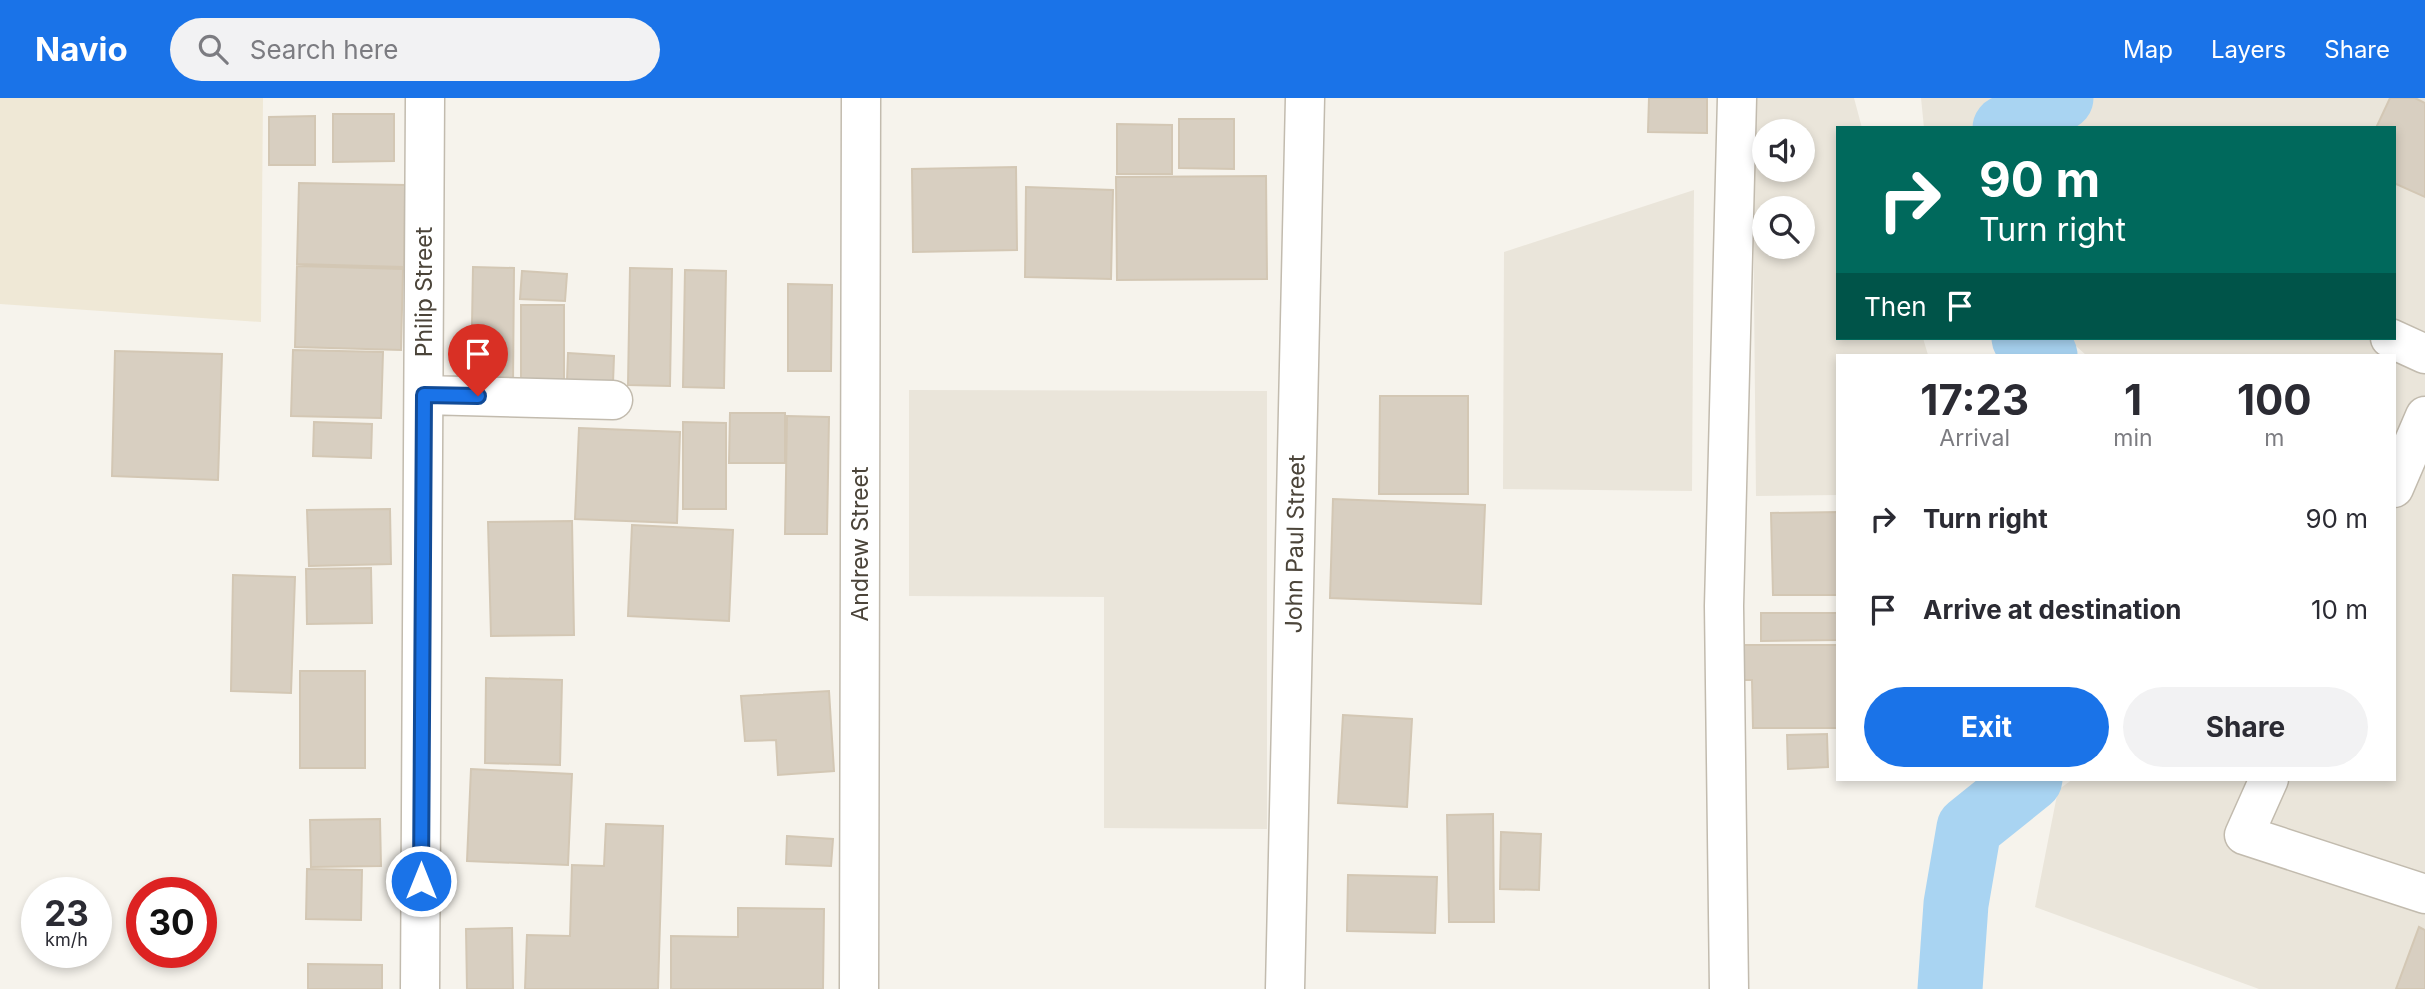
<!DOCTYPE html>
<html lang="en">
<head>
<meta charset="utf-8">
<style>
  :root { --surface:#fff; --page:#f2f2f3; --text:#2b2b33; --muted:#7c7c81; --accent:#1a73e8 }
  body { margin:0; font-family:Inter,sans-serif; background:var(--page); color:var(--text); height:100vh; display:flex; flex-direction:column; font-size:26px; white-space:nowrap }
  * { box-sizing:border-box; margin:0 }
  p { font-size:23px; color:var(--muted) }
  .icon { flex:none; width:38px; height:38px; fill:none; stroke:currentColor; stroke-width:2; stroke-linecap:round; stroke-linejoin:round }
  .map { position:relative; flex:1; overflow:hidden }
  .panel { position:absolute; left:1836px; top:256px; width:560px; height:427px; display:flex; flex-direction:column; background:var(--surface); border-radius:0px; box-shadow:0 4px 10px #0003 }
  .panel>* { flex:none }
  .hud { position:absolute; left:1836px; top:28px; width:560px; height:214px; border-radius:0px; box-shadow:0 4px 10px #0003; background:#00695c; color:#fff; overflow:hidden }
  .controls { position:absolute; left:1752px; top:21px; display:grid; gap:14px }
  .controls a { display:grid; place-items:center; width:63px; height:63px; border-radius:50%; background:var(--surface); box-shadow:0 4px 10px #0003; font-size:35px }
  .speed { position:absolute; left:21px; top:779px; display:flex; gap:14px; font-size:35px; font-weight:700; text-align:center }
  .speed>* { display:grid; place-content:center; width:91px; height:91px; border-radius:50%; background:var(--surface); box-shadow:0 4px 10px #0003; line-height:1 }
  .speed small { font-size:18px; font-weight:400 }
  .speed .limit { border:10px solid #d22; background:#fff; color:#111 }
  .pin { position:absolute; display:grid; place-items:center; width:60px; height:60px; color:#fff; margin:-72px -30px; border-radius:50% 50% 50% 0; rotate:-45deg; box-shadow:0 0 7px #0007 }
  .pin .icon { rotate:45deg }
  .me { position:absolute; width:77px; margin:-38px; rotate:0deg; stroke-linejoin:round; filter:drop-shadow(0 0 5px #0008) }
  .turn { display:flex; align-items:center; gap:24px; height:147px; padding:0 28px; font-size:32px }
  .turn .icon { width:91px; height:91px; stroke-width:2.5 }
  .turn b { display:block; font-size:49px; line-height:60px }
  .then { display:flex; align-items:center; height:66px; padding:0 28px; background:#0003; gap:14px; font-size:26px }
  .eta { display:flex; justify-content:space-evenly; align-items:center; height:119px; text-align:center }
  .eta b { font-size:42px; font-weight:700; line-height:49px }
  .cta { display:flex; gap:14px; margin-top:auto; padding:14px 28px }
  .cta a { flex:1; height:80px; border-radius:42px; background:var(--accent); color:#fff; font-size:28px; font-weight:700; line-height:80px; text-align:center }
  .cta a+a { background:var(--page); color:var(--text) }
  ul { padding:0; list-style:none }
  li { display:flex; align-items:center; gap:21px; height:91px; padding:0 28px }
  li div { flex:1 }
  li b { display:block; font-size:26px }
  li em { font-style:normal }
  header { display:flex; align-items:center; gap:42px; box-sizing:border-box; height:98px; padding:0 35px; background:var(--accent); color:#fff }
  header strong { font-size:33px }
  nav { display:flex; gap:38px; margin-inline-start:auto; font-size:24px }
  .search { width:490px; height:63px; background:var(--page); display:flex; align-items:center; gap:18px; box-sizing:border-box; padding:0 24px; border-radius:38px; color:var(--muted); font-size:26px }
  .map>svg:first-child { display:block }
</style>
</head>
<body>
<header>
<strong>Navio</strong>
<div class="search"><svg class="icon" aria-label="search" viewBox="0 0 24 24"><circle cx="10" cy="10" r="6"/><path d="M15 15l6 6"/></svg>Search here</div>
<nav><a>Map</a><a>Layers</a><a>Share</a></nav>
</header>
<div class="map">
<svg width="2425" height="891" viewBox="0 0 2425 891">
  <rect width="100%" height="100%" fill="#f6f3ec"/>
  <path fill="#eae5da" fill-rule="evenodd" d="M 1752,0 L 1854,0 L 1862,30 L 1838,30 L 1838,240 L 1923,240 L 1928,257 L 1838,257 L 1837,397 L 1756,398 ZM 1764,33 L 1802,33 L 1802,72 L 1764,72 ZM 1764,110 L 1802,110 L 1802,149 L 1764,149 Z
    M 1921,0 L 2425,0 L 2425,891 L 2259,891 L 2035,809 L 2058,692 L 2073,681 L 2394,681 L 2394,257 L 2086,257 L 2067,240 L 2394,240 L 2394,30 L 1924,30 Z
    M 1694,92 L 1692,393 L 1503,391 L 1504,154 Z
    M 909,292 L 1267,293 L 1267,731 L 1104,730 L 1104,499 L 909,498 Z"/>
  <path fill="#efe8d6" d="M 0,0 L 263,0 L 261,224 L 0,206 Z"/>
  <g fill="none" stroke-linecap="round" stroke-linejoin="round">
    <path stroke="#a9d4f2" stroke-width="65" d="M 2005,30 L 2061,0
      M 2024,240 L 2045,257
      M 1950,891 L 1956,806 L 1969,730 L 2030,681"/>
  </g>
  <path fill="#d8cfc1" stroke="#d3c7b4" stroke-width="2" d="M 1649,0 L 1707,0 L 1707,35 L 1648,34 Z
    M 2390,0 L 2415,0 L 2425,5 L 2425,99 L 2394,85 L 2394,30 L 2376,30 Z
    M 333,16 L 394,16 L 394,63 L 333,64 Z
    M 315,18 L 315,67 L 269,67 L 269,19 Z
    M 1179,21 L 1234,21 L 1234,71 L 1179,70 Z
    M 1117,26 L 1172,27 L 1172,76 L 1117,76 Z
    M 1016,69 L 1017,152 L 913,154 L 912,71 Z
    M 1266,78 L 1267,181 L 1117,182 L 1116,79 Z
    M 299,85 L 405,87 L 404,169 L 297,166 Z
    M 1026,89 L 1113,92 L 1111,181 L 1025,179 Z
    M 297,168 L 403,171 L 401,252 L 295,249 Z
    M 473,169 L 514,170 L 513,288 L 471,286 Z
    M 630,170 L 672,171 L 670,288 L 628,287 Z
    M 685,172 L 726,173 L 724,290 L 683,289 Z
    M 522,173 L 567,176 L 565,203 L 520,201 Z
    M 788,186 L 832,187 L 831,273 L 788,273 Z
    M 521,207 L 564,207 L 564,286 L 521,286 Z
    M 293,252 L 383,254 L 381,320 L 291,318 Z
    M 115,253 L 222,256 L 218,382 L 112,378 Z
    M 568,255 L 614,258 L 613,285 L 567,283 Z
    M 1380,298 L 1468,298 L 1468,396 L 1379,396 Z
    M 730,315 L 785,315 L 785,365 L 729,365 Z
    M 787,318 L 829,319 L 827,436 L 785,436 Z
    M 314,324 L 372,326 L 371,360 L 313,358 Z
    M 683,324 L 726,325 L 726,411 L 683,411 Z
    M 579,330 L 680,334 L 677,425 L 575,421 Z
    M 1333,401 L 1485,407 L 1481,506 L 1330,500 Z
    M 390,411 L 391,466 L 309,468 L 307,412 Z
    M 1838,414 L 1838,497 L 1773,497 L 1771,415 Z
    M 572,423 L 574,537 L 491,538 L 488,424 Z
    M 632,427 L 733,432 L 729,523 L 628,518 Z
    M 371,470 L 372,525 L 307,526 L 306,471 Z
    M 233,477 L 295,479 L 291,595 L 231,593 Z
    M 1761,515 L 1838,515 L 1838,542 L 1761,543 Z
    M 1731,547 L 1838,547 L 1838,630 L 1753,630 L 1752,582 L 1731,582 Z
    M 300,573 L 365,573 L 365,670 L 300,670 Z
    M 486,580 L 562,582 L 560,667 L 485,665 Z
    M 829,593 L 834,673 L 778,677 L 776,642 L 745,643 L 741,598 Z
    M 1343,617 L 1412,621 L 1407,709 L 1338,705 Z
    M 1827,636 L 1828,669 L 1788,671 L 1787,637 Z
    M 471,671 L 572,676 L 568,767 L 467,763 Z
    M 1493,716 L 1494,824 L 1449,824 L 1447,717 Z
    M 380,721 L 381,768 L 311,769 L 310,722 Z
    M 606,726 L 663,728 L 658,891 L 525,891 L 527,837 L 570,838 L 572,767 L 604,768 Z
    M 1501,734 L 1541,736 L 1539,792 L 1500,791 Z
    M 787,738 L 833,741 L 831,768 L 786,766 Z
    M 307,771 L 362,772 L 361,822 L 306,821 Z
    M 1348,777 L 1437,779 L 1435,835 L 1347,833 Z
    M 738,810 L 824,811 L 823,891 L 671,891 L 671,838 L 738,839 Z
    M 2419,829 L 2425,832 L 2425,891 L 2396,891 Z
    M 512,830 L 513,891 L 467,891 L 466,831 Z
    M 308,866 L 382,867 L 382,891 L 308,891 Z"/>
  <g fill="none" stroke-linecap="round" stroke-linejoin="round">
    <defs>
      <path id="street" d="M 2390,240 L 2425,256
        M 424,297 L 613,302
        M 2394,390 L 2425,318
        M 2269,681 L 2244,737 L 2425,796
        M 420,891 L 425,0
        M 859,891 L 861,0
        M 1285,891 L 1305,0
        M 1729,891 L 1724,508 L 1737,0"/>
    </defs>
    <use href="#street" stroke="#c2bbae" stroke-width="41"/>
    <use href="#street" stroke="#fff" stroke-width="38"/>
  </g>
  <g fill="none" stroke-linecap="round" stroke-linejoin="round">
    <defs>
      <path id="route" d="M 421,783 L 424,297 L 478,298"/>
    </defs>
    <use href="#route" stroke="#114b97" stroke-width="18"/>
    <use href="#route" stroke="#1a73e8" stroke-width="12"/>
  </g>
  <g text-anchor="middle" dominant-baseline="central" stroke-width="7" stroke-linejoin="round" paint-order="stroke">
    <g font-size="23" fill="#4b4439" stroke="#fff">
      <text transform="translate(424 194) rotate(-90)">Philip Street</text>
      <text transform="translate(860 446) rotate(-90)">Andrew Street</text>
      <text transform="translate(1295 446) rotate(-89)">John Paul Street</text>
    </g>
  </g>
</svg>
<div class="controls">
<a><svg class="icon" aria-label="sound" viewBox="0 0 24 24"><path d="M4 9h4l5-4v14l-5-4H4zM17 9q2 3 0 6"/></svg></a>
<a><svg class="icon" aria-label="search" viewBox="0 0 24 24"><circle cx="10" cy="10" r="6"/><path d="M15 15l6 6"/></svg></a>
</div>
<div class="speed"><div>23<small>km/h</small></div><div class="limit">30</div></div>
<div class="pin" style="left:478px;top:298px;background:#d93025"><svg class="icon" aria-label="arrive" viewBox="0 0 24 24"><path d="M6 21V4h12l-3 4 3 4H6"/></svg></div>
<svg class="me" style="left:421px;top:783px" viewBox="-20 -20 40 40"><circle r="17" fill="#1a73e8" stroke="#fff" stroke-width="3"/><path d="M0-11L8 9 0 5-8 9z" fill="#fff"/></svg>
<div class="hud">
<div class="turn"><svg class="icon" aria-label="right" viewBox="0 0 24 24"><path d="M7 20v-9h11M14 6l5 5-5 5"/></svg><div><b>90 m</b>Turn right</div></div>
<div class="then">Then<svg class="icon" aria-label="arrive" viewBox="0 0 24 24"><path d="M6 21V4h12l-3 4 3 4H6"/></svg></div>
</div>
<section class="panel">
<div class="eta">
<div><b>17:23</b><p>Arrival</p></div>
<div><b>1</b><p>min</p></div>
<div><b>100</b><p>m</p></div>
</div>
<ul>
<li><svg class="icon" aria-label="right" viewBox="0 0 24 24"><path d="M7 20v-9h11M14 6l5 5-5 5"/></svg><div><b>Turn right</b></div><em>90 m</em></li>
<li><svg class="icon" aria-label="arrive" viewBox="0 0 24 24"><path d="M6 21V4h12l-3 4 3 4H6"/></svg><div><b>Arrive at destination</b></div><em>10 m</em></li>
</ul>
<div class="cta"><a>Exit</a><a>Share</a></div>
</section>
</div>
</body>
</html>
